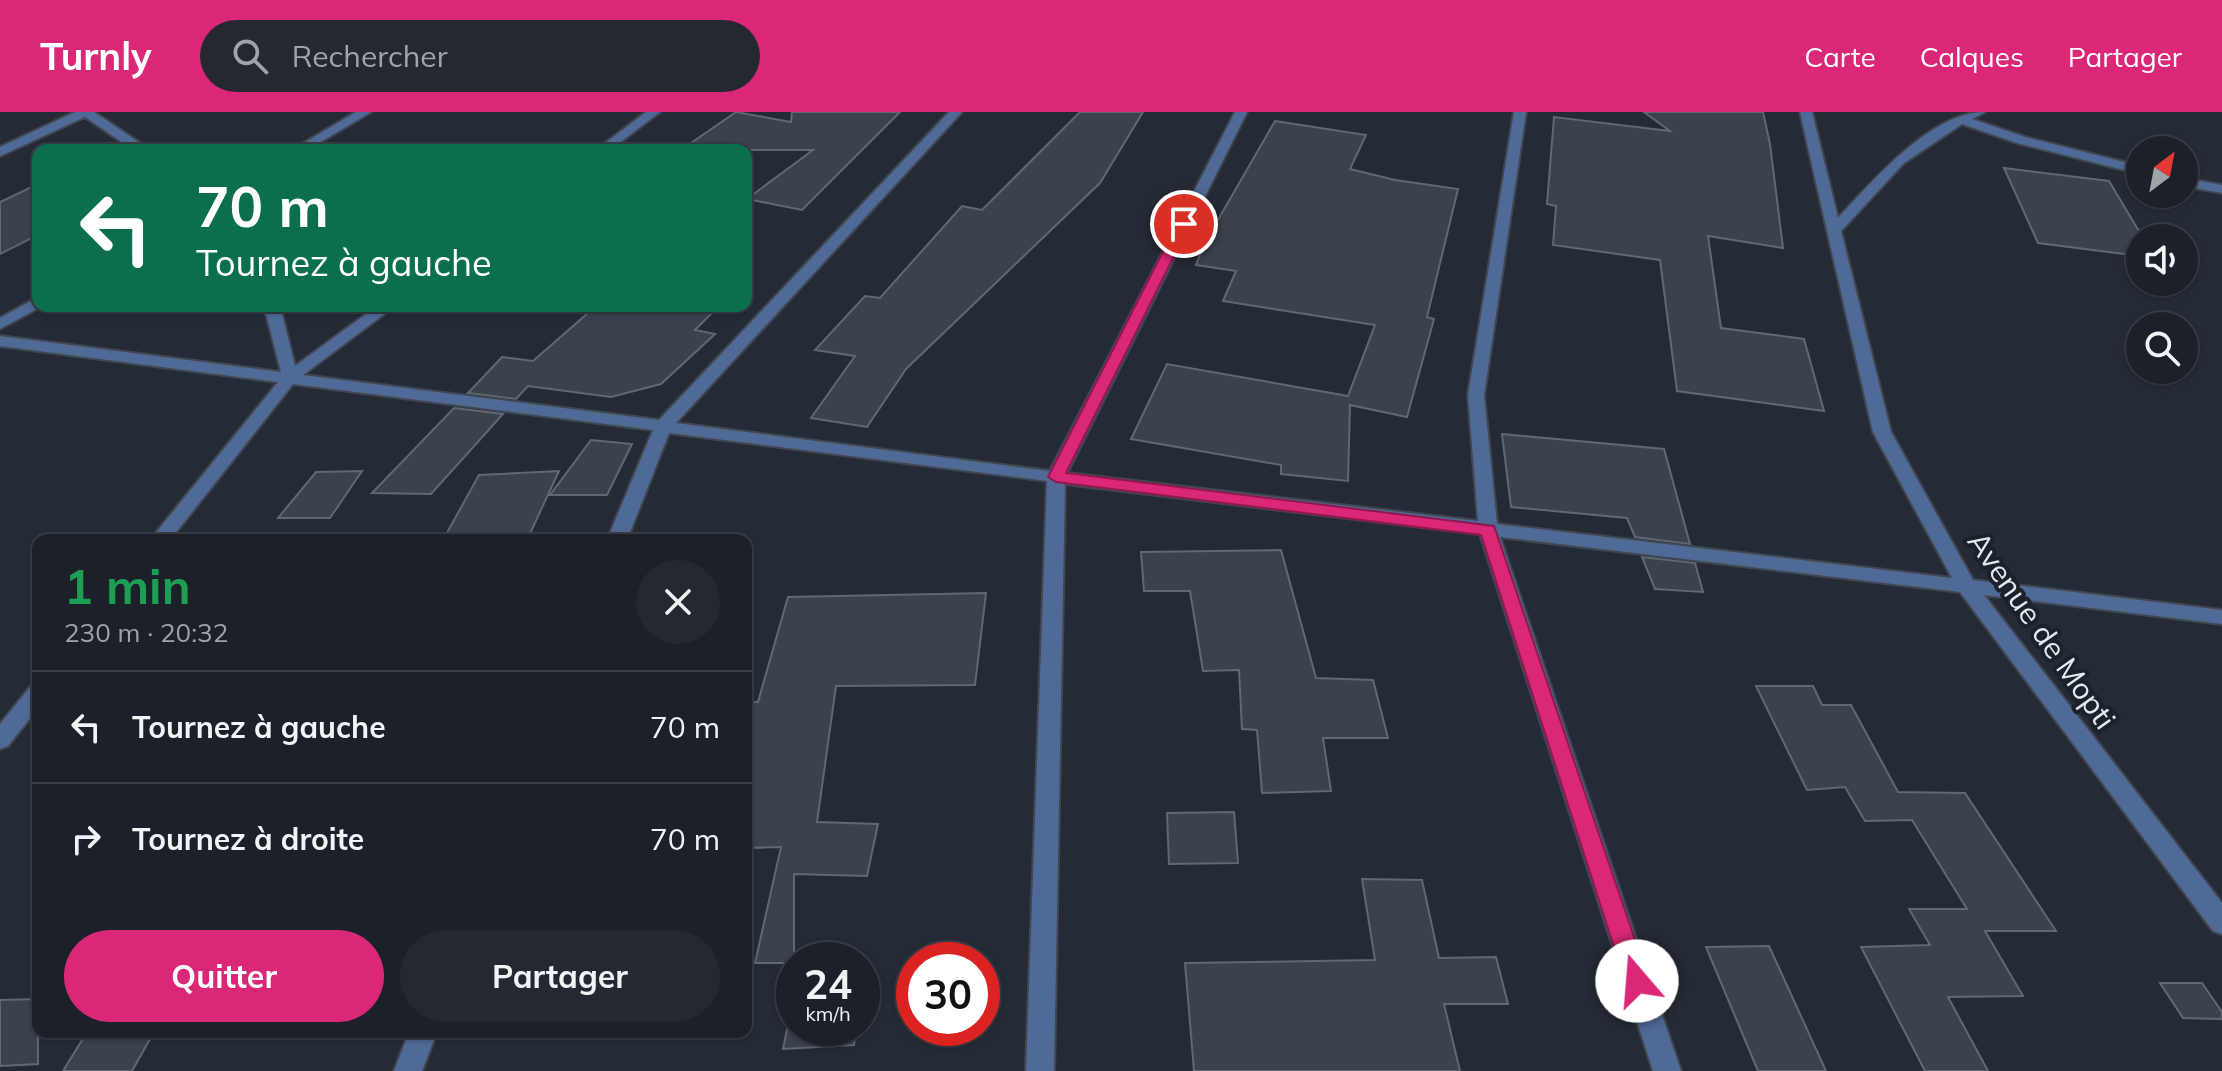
<!DOCTYPE html>
<html lang="fr">
<head>
<meta charset="utf-8">
<style>
  :root { --surface:#1c2028; --page:#252830; --text:#f1f3f6; --muted:#a0a3a8; --line:#3a3e45; --accent:#db2777 }
  body { margin:0; font-family:Mulish,sans-serif; background:var(--page); color:var(--text); height:100vh; display:flex; flex-direction:column; font-size:30px; white-space:nowrap }
  * { box-sizing:border-box; margin:0 }
  p { font-size:26px; color:var(--muted) }
  .icon { flex:none; width:44px; height:44px; fill:none; stroke:currentColor; stroke-width:2; stroke-linecap:round; stroke-linejoin:round }
  .map { position:relative; flex:1; overflow:hidden }
  .panel { position:absolute; left:32px; top:422px; width:720px; height:504px; display:flex; flex-direction:column; background:var(--surface); border-radius:16px; box-shadow:0 2px 6px #0004,0 0 0 2px var(--line) }
  .panel>* { flex:none }
  .guide { position:absolute; left:32px; top:32px; width:720px; height:168px; border-radius:16px; box-shadow:0 2px 6px #0004,0 0 0 2px var(--line); background:#0b6e4f; color:#fff; overflow:hidden }
  .needle { width:52px; rotate:32deg }
  .buttons { position:absolute; left:2126px; top:24px; display:grid; gap:16px }
  .buttons a { display:grid; place-items:center; width:72px; height:72px; border-radius:50%; background:var(--surface); box-shadow:0 2px 6px #0004,0 0 0 2px var(--line); font-size:40px }
  .speed { position:absolute; left:776px; top:830px; display:flex; gap:16px; font-size:40px; font-weight:700; text-align:center }
  .speed>* { display:grid; place-content:center; width:104px; height:104px; border-radius:50%; background:var(--surface); box-shadow:0 2px 6px #0004,0 0 0 2px var(--line); line-height:1 }
  .speed small { font-size:20px; font-weight:400 }
  .speed .limit { border:12px solid #d22; background:#fff; color:#111 }
  .pin { position:absolute; display:grid; place-items:center; width:68px; height:68px; color:#fff; margin:-34px; border:4px solid #fff; border-radius:50%; box-shadow:0 2px 8px #0007 }
  .me { position:absolute; width:88px; margin:-44px; rotate:342deg; stroke-linejoin:round; filter:drop-shadow(0 0 6px #0008) }
  .turn { display:flex; align-items:center; gap:28px; height:168px; padding:0 32px; font-size:36px }
  .turn .icon { width:104px; height:104px; stroke-width:2.5 }
  .turn b { display:block; font-size:56px; line-height:68px }
  .round { display:grid; place-items:center; flex:none; width:84px; height:84px; border-radius:42px; background:var(--page) }
  .head { display:flex; align-items:center; justify-content:space-between; height:136px; padding:0 32px }
  h1 { font-size:48px; font-weight:700; line-height:60px; color:#1e9e55 }
  .action { display:flex; gap:16px; margin-top:auto; padding:16px 32px }
  .action a { flex:1; height:92px; border-radius:48px; background:var(--accent); color:#fff; font-size:32px; font-weight:700; line-height:92px; text-align:center }
  .action a+a { background:var(--page); color:var(--text) }
  ul { padding:0; list-style:none }
  li { display:flex; align-items:center; gap:24px; height:112px; padding:0 32px; border-top:2px solid var(--line) }
  li div { flex:1 }
  li b { display:block; font-size:30px }
  li em { font-style:normal }
  header { display:flex; align-items:center; gap:48px; box-sizing:border-box; height:112px; padding:0 40px; background:var(--accent); color:#fff }
  header strong { font-size:38px }
  nav { display:flex; gap:44px; margin-inline-start:auto; font-size:28px }
  .search { width:560px; height:72px; background:var(--page); display:flex; align-items:center; gap:20px; box-sizing:border-box; padding:0 28px; border-radius:44px; color:var(--muted); font-size:30px }
  .map>svg:first-child { display:block }
</style>
</head>
<body>
<header>
<strong>Turnly</strong>
<div class="search"><svg class="icon" aria-label="search" viewBox="0 0 24 24"><circle cx="10" cy="10" r="6"/><path d="M15 15l6 6"/></svg>Rechercher</div>
<nav><a>Carte</a><a>Calques</a><a>Partager</a></nav>
</header>
<div class="map">
<svg width="2222" height="959" viewBox="0 0 2222 959">
  <rect width="100%" height="100%" fill="#252b36"/>
  <path fill="#3b424d" stroke="#606873" stroke-width="2" d="M 736,0 L 791,10 L 792,0 L 900,0 L 802,98 L 747,87 L 813,38 L 681,38 Z
    M 1080,0 L 1143,0 L 1100,71 L 906,257 L 867,315 L 811,306 L 855,244 L 815,238 L 865,184 L 880,186 L 962,94 L 982,98 Z
    M 1644,0 L 1763,0 L 1770,32 L 1783,136 L 1708,124 L 1721,216 L 1804,227 L 1824,299 L 1677,279 L 1660,148 L 1553,133 L 1556,94 L 1547,92 L 1554,5 L 1670,19 Z
    M 1275,9 L 1366,23 L 1350,57 L 1395,68 L 1458,77 L 1427,205 L 1434,207 L 1407,305 L 1350,293 L 1348,369 L 1281,362 L 1281,353 L 1131,327 L 1167,252 L 1348,284 L 1375,213 L 1223,189 L 1236,159 L 1196,153 L 1204,132 Z
    M 2004,56 L 2109,69 L 2143,126 L 2140,126 L 2140,144 L 2038,131 Z
    M 38,72 L 38,123 L 0,142 L 0,90 Z
    M 596,194 L 719,194 L 695,218 L 715,222 L 661,272 L 611,285 L 528,274 L 516,287 L 468,281 L 502,245 L 533,249 Z
    M 454,296 L 503,302 L 431,382 L 372,381 Z
    M 1502,322 L 1664,337 L 1690,432 L 1635,425 L 1627,406 L 1511,395 Z
    M 591,328 L 632,332 L 607,383 L 550,383 Z
    M 362,359 L 330,406 L 278,406 L 316,360 Z
    M 559,359 L 527,428 L 443,428 L 479,363 Z
    M 1281,438 L 1316,566 L 1373,568 L 1388,626 L 1323,626 L 1331,679 L 1262,681 L 1257,618 L 1242,617 L 1239,558 L 1203,559 L 1190,479 L 1144,479 L 1141,440 Z
    M 1642,445 L 1695,451 L 1703,480 L 1655,477 Z
    M 986,481 L 975,573 L 836,574 L 817,710 L 878,712 L 867,764 L 794,762 L 794,851 L 755,851 L 781,735 L 746,736 L 746,626 L 753,590 L 758,590 L 788,485 Z
    M 1756,574 L 1813,574 L 1822,593 L 1851,593 L 1898,680 L 1965,681 L 2056,819 L 1985,819 L 2023,884 L 1948,885 L 1988,959 L 1925,959 L 1861,835 L 1930,833 L 1909,797 L 1967,797 L 1912,708 L 1865,709 L 1845,675 L 1807,678 Z
    M 1234,700 L 1238,751 L 1169,752 L 1167,701 Z
    M 1362,767 L 1422,768 L 1439,846 L 1496,845 L 1508,892 L 1444,892 L 1460,959 L 1194,959 L 1185,851 L 1375,848 Z
    M 1769,834 L 1826,959 L 1758,959 L 1706,835 Z
    M 2160,871 L 2202,871 L 2222,900 L 2222,907 L 2183,906 Z
    M 794,883 L 794,916 L 856,916 L 854,933 L 783,937 Z
    M 38,887 L 38,952 L 0,954 L 0,888 Z
    M 87,920 L 154,920 L 132,959 L 63,959 Z"/>
  <g fill="none" stroke-linecap="round" stroke-linejoin="round">
    <defs>
      <path id="minor" d="M 75,0 L 94,0 L 140,31 L 156,38 L 132,37 L 85,5 L 0,44 L 0,35 Z
        M 356,0 L 371,0 L 307,38 L 292,38 Z
        M 646,0 L 660,0 L 610,38 L 596,38 Z
        M 949,0 L 962,0 L 676,311 L 1050,359 L 1235,0 L 1247,0 L 1067,361 L 1478,409 L 1468,283 L 1514,0 L 1526,0 L 1484,283 L 1497,412 L 1952,466 L 1873,320 L 1800,0 L 1812,0 L 1838,106 C 1873,69 1931,0 1985,0 L 1972,7 L 2025,25 L 2140,54 L 2140,62 L 2017,31 L 1962,12 L 1904,51 L 1841,119 L 1891,320 L 1973,468 L 2222,498 L 2222,512 L 1984,483 L 2222,791 L 2222,822 L 2213,819 L 1960,480 L 1500,425 L 1681,959 L 1653,959 L 1480,422 L 1065,372 L 1054,959 L 1026,959 L 1047,369 L 669,321 L 627,428 L 607,428 L 653,318 L 293,272 L 170,428 L 150,428 L 278,270 L 0,234 L 0,224 L 281,260 L 264,194 L 280,194 L 295,254 L 377,194 L 395,194 L 303,263 L 659,308 Z
        M 2184,66 L 2222,73 L 2222,81 L 2184,74 Z
        M 38,185 L 38,194 L 42,194 L 0,217 L 0,206 Z
        M 38,573 L 38,596 L 8,634 L 0,637 L 0,612 L 30,575 Z
        M 409,920 L 437,920 L 422,959 L 394,959 Z"/>
    </defs>
    <use href="#minor" stroke="#404650" stroke-width="4"/>
    <use href="#minor" fill="#4f6a96" fill-rule="evenodd"/>
  </g>
  <path fill="#db2777" stroke="#8e194d" stroke-width="2" d="M 1184,108 L 1190,112 L 1066,361 L 1494,414 L 1649,869 L 1645,877 L 1637,880 L 1628,877 L 1625,869 L 1481,423 L 1056,370 L 1048,365 L 1177,112 Z"/>
  <g text-anchor="middle" dominant-baseline="central" stroke-width="8" stroke-linejoin="round" paint-order="stroke">
    <g font-size="30" fill="#e6eaf1" stroke="#1c222b">
      <text transform="translate(2042 518) rotate(55)">Avenue de Mopti</text>
    </g>
  </g>
</svg>
<div class="buttons">
<a><svg class="needle" viewBox="-14 -14 28 28"><path d="M0-13l5 13h-10z" fill="#e53935"/><path d="M0 13l5-13h-10z" fill="#a0a3a8"/></svg></a>
<a><svg class="icon" aria-label="sound" viewBox="0 0 24 24"><path d="M4 9h4l5-4v14l-5-4H4zM17 9q2 3 0 6"/></svg></a>
<a><svg class="icon" aria-label="search" viewBox="0 0 24 24"><circle cx="10" cy="10" r="6"/><path d="M15 15l6 6"/></svg></a>
</div>
<div class="speed"><div>24<small>km/h</small></div><div class="limit">30</div></div>
<div class="pin" style="left:1184px;top:112px;background:#d93025"><svg class="icon" aria-label="arrive" viewBox="0 0 24 24"><path d="M6 21V4h12l-3 4 3 4H6"/></svg></div>
<svg class="me" style="left:1637px;top:869px" viewBox="-20 -20 40 40"><circle r="19" fill="#fff"/><path d="M0-13L10 11 0 6-10 11z" fill="#db2777"/></svg>
<div class="guide">
<div class="turn"><svg class="icon" aria-label="left" viewBox="0 0 24 24"><path d="M17 20v-9H6M10 6l-5 5 5 5"/></svg><div><b>70 m</b>Tournez à gauche</div></div>
</div>
<section class="panel">
<div class="head"><div><h1>1 min</h1><p>230 m · 20:32</p></div><a class="round"><svg class="icon" aria-label="close" viewBox="0 0 24 24"><path d="M6 6l12 12M18 6L6 18"/></svg></a></div>
<ul>
<li><svg class="icon" aria-label="left" viewBox="0 0 24 24"><path d="M17 20v-9H6M10 6l-5 5 5 5"/></svg><div><b>Tournez à gauche</b></div><em>70 m</em></li>
<li><svg class="icon" aria-label="right" viewBox="0 0 24 24"><path d="M7 20v-9h11M14 6l5 5-5 5"/></svg><div><b>Tournez à droite</b></div><em>70 m</em></li>
</ul>
<div class="action"><a>Quitter</a><a>Partager</a></div>
</section>
</div>
</body>
</html>
